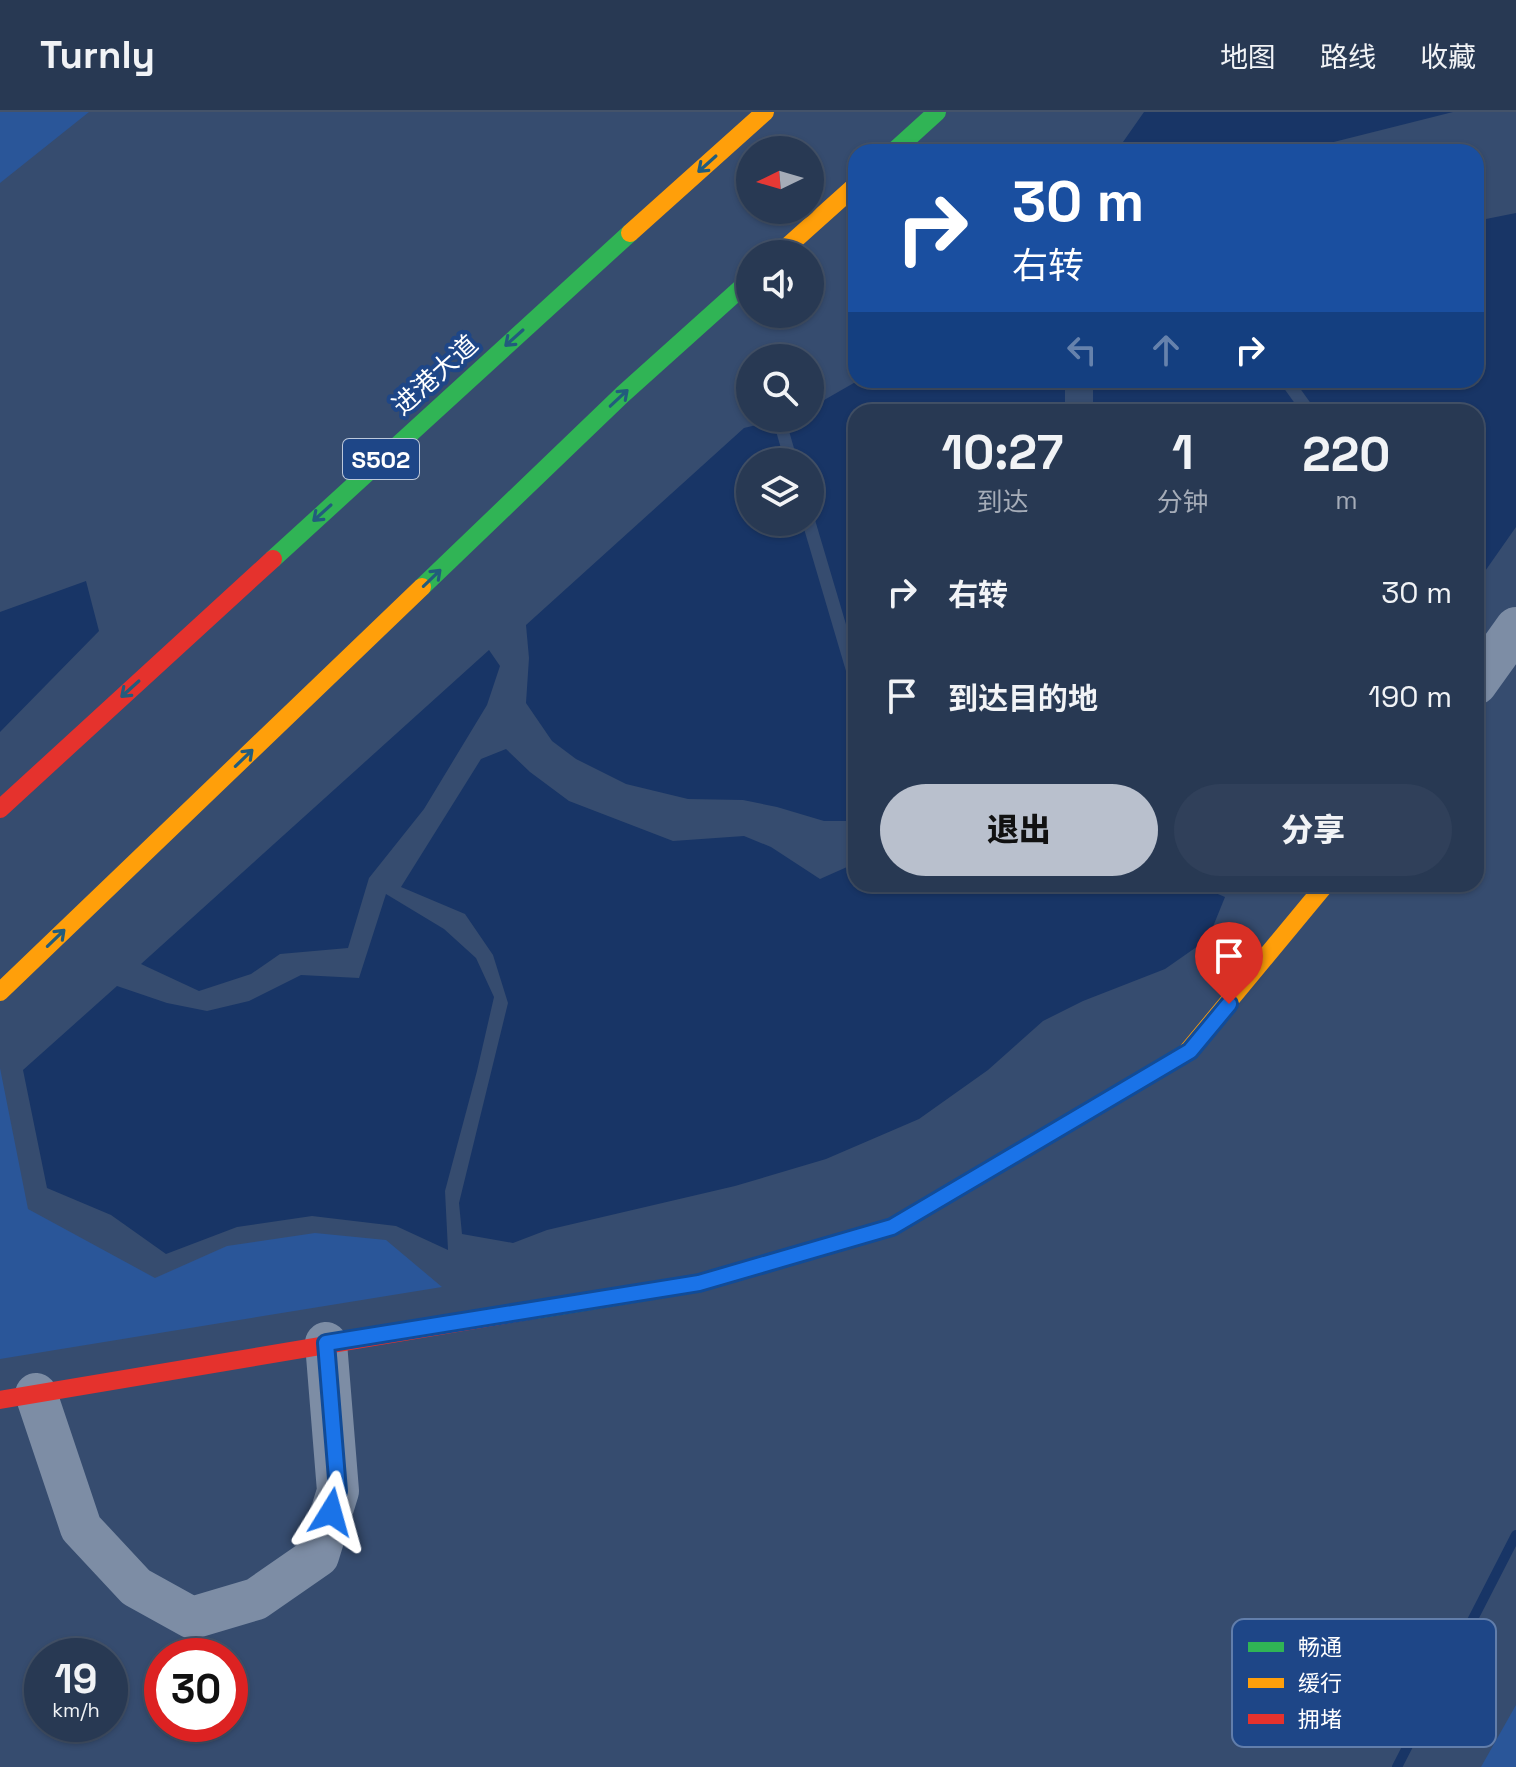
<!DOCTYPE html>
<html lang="zh">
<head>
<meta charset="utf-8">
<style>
  :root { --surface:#283953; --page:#30405a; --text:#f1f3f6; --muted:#a5acb8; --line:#44536a; --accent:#b9c0cd }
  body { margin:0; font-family:"Space Grotesk","Noto Sans SC",sans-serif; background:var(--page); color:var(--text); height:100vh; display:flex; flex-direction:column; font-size:30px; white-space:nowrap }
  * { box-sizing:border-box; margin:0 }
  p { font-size:26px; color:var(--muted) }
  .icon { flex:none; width:44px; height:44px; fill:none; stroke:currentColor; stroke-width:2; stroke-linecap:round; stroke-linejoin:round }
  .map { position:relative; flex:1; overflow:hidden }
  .sheet { position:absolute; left:848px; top:292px; width:636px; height:488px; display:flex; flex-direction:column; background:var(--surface); border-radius:24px; box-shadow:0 2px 6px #0004,0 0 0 2px var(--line) }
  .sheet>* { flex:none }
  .guide { position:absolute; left:848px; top:32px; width:636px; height:244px; border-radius:24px; box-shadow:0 2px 6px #0004,0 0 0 2px var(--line); background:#1a4fa0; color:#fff; overflow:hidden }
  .needle { width:52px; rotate:265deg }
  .controls { position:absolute; left:736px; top:24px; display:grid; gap:16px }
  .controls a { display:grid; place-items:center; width:88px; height:88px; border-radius:50%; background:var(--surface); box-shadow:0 2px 6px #0004,0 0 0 2px var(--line); font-size:40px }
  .speed { position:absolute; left:24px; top:1526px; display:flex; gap:16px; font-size:40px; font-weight:700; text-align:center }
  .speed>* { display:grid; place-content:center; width:104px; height:104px; border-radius:50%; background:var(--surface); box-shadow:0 2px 6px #0004,0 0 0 2px var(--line); line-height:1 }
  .speed small { font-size:20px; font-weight:400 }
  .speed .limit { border:12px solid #d22; background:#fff; color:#111 }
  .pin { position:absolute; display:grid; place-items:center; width:68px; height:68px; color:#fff; margin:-82px -34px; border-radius:50% 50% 50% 0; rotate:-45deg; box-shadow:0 0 8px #0007 }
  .pin .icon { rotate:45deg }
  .me { position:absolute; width:88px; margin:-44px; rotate:8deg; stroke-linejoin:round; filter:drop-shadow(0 0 6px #0008) }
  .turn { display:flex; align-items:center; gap:28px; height:168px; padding:0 32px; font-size:36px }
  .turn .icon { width:104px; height:104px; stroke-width:2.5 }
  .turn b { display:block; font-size:56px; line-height:68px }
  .lanes { display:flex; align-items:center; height:76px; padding:0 32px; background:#0003; justify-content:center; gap:40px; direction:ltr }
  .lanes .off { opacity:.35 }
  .eta { display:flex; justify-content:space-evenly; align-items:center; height:136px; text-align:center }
  .eta b { font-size:48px; font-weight:800; line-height:56px }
  .button { display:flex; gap:16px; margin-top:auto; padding:16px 32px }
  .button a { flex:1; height:92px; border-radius:48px; background:var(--accent); color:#111; font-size:32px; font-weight:800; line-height:92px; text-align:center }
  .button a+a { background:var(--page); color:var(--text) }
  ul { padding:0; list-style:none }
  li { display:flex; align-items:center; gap:24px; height:104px; padding:0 32px }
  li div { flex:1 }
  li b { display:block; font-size:30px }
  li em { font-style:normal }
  header { display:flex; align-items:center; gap:48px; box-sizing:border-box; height:112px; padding:0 40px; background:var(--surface); border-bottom:2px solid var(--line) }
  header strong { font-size:38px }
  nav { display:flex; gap:44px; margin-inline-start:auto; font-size:28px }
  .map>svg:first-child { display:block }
</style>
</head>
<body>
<header>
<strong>Turnly</strong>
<nav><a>地图</a><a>路线</a><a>收藏</a></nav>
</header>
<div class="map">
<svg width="1516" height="1655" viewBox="0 0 1516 1655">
  <rect width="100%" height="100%" fill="#364c6f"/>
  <path fill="#2a5699" d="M 0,0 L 89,0 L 0,71 Z
    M 0,956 L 28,1097 L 155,1166 L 227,1134 L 315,1121 L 386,1128 L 442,1175 L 0,1247 Z
    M 1516,1593 L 1516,1655 L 1481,1655 Z"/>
  <path fill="#183566" d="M 1144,0 L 1453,0 L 1294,40 L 1116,40 Z
    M 1516,101 L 1516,415 L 1476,472 L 1476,300 L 1317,300 L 1294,268 L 1476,268 L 1476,109 Z
    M 859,268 L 1065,268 L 1065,300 L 856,300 L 856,546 L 810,391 L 810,350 L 798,350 L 789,319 L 801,306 L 810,306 L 812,295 Z
    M 1093,268 L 1278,268 L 1301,300 L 1093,300 Z
    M 773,309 L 785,350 L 750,350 L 750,410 L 802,410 L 856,593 L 856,706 L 850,709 L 824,709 L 777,695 L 743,688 L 688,687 L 626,672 L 576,647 L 552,629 L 526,591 L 529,546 L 526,513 L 744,316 Z
    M 86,469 L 99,519 L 0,620 L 0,500 Z
    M 489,538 L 500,554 L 487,593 L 424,697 L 369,766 L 348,836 L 280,842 L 251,862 L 199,879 L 141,852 Z
    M 506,637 L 530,660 L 569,689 L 673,729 L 744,724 L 771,735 L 820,767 L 856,751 L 856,772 L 1194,772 L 1225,785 L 1208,827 L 1165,857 L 1083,889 L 1043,909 L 988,958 L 919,1007 L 826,1047 L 735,1074 L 547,1118 L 513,1131 L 462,1122 L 459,1091 L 508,891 L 493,843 L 465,802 L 401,775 L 481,647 Z
    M 386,782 L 444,817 L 476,846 L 494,885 L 477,959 L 445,1079 L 448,1138 L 396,1114 L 312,1104 L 237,1115 L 166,1142 L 111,1103 L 47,1076 L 23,958 L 117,874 L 167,891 L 207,899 L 249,889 L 301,863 L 359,866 Z"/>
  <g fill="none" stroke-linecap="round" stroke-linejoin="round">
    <path stroke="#183566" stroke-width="10" d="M 1397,1655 L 1516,1423"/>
    <path stroke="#7d8da5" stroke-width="42" d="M 1476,572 L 1516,516
      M 36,1282 L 81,1416 L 136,1475 L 192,1506 L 256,1487 L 318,1444 L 338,1379 L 326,1231"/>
    <path stroke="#30b455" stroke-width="18" d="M 893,40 L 937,0
      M 273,447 L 630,121
      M 422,475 L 623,282 L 750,168
      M 534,1198 L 699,1171 L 892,1115 L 1186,941"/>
    <path stroke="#ff9f0a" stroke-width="18" d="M 630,121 L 765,0
      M 779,142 L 856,73
      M 0,880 L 422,475
      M 1186,941 L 1326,772"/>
    <path stroke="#e5322d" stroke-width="18" d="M 0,697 L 273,447
      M 0,1288 L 534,1198"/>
  </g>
  <defs><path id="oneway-shaft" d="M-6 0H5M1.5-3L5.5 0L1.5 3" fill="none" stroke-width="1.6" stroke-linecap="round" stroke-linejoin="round" transform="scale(2)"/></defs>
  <g stroke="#225c7d">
    <use href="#oneway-shaft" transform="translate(707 52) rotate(138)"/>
    <use href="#oneway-shaft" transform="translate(514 226) rotate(138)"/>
    <use href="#oneway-shaft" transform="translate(619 286) rotate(-43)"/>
    <use href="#oneway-shaft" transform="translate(322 401) rotate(138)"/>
    <use href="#oneway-shaft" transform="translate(432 466) rotate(-44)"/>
    <use href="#oneway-shaft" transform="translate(130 577) rotate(138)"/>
    <use href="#oneway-shaft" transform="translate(244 646) rotate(-44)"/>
    <use href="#oneway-shaft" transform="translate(56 826) rotate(-44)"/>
  </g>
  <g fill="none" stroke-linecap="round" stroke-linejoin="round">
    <defs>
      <path id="route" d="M 331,1400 L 338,1379 L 326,1231 L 699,1171 L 892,1115 L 1190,939 L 1229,892"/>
    </defs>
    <use href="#route" stroke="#114b97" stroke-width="20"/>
    <use href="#route" stroke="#1a73e8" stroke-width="14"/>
  </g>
  <g text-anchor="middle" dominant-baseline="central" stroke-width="8" stroke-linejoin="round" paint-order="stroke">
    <rect fill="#1e4687" stroke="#bcc8db" stroke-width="2" x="343" y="327" width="76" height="40" rx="6"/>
    <g font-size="24" font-weight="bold" fill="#fff">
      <text x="381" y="347">S502</text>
    </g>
    <g font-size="26" fill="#fff" stroke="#1e4687">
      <text transform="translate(435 263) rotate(-42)">进港大道</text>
    </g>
  </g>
  <rect x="1232" y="1507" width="264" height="128" rx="12" fill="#1e4687" stroke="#627eab" stroke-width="2"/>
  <rect x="1248" y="1530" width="36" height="10" fill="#30b455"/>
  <rect x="1248" y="1566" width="36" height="10" fill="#ff9f0a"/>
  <rect x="1248" y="1602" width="36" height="10" fill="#e5322d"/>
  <g font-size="22" fill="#fff">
    <text x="1298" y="1543">畅通</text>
    <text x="1298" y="1579">缓行</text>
    <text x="1298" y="1615">拥堵</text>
  </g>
</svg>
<div class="controls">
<a><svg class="needle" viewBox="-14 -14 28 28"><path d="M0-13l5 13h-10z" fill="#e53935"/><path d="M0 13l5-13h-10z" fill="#a5acb8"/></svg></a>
<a><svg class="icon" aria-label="sound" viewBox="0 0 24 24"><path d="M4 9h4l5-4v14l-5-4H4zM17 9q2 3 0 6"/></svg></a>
<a><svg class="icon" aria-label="search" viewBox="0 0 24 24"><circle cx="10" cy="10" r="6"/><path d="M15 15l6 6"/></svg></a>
<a><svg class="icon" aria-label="layers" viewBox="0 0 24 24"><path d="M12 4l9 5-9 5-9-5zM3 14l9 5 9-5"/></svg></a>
</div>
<div class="speed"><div>19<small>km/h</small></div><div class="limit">30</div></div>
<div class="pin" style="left:1229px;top:892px;background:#d93025"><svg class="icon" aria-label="arrive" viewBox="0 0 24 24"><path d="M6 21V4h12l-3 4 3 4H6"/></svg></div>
<svg class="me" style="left:331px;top:1400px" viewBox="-20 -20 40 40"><path d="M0-17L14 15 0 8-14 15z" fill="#1a73e8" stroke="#fff" stroke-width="4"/></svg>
<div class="guide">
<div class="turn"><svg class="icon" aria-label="right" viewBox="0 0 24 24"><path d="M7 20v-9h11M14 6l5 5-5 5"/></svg><div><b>30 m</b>右转</div></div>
<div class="lanes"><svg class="icon off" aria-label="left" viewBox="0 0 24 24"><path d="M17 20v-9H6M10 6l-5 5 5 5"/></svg><svg class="icon off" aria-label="ahead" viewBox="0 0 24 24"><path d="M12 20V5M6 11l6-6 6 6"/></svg><svg class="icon" aria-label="right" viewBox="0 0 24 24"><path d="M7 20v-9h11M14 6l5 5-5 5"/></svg></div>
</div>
<section class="sheet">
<div class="eta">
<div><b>10:27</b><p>到达</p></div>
<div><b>1</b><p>分钟</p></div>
<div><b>220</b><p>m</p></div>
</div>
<ul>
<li><svg class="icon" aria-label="right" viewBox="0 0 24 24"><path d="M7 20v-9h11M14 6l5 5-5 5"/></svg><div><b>右转</b></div><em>30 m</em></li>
<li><svg class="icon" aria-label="arrive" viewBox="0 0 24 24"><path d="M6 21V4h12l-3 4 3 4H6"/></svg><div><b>到达目的地</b></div><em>190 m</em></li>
</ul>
<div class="button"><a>退出</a><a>分享</a></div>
</section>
</div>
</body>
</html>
